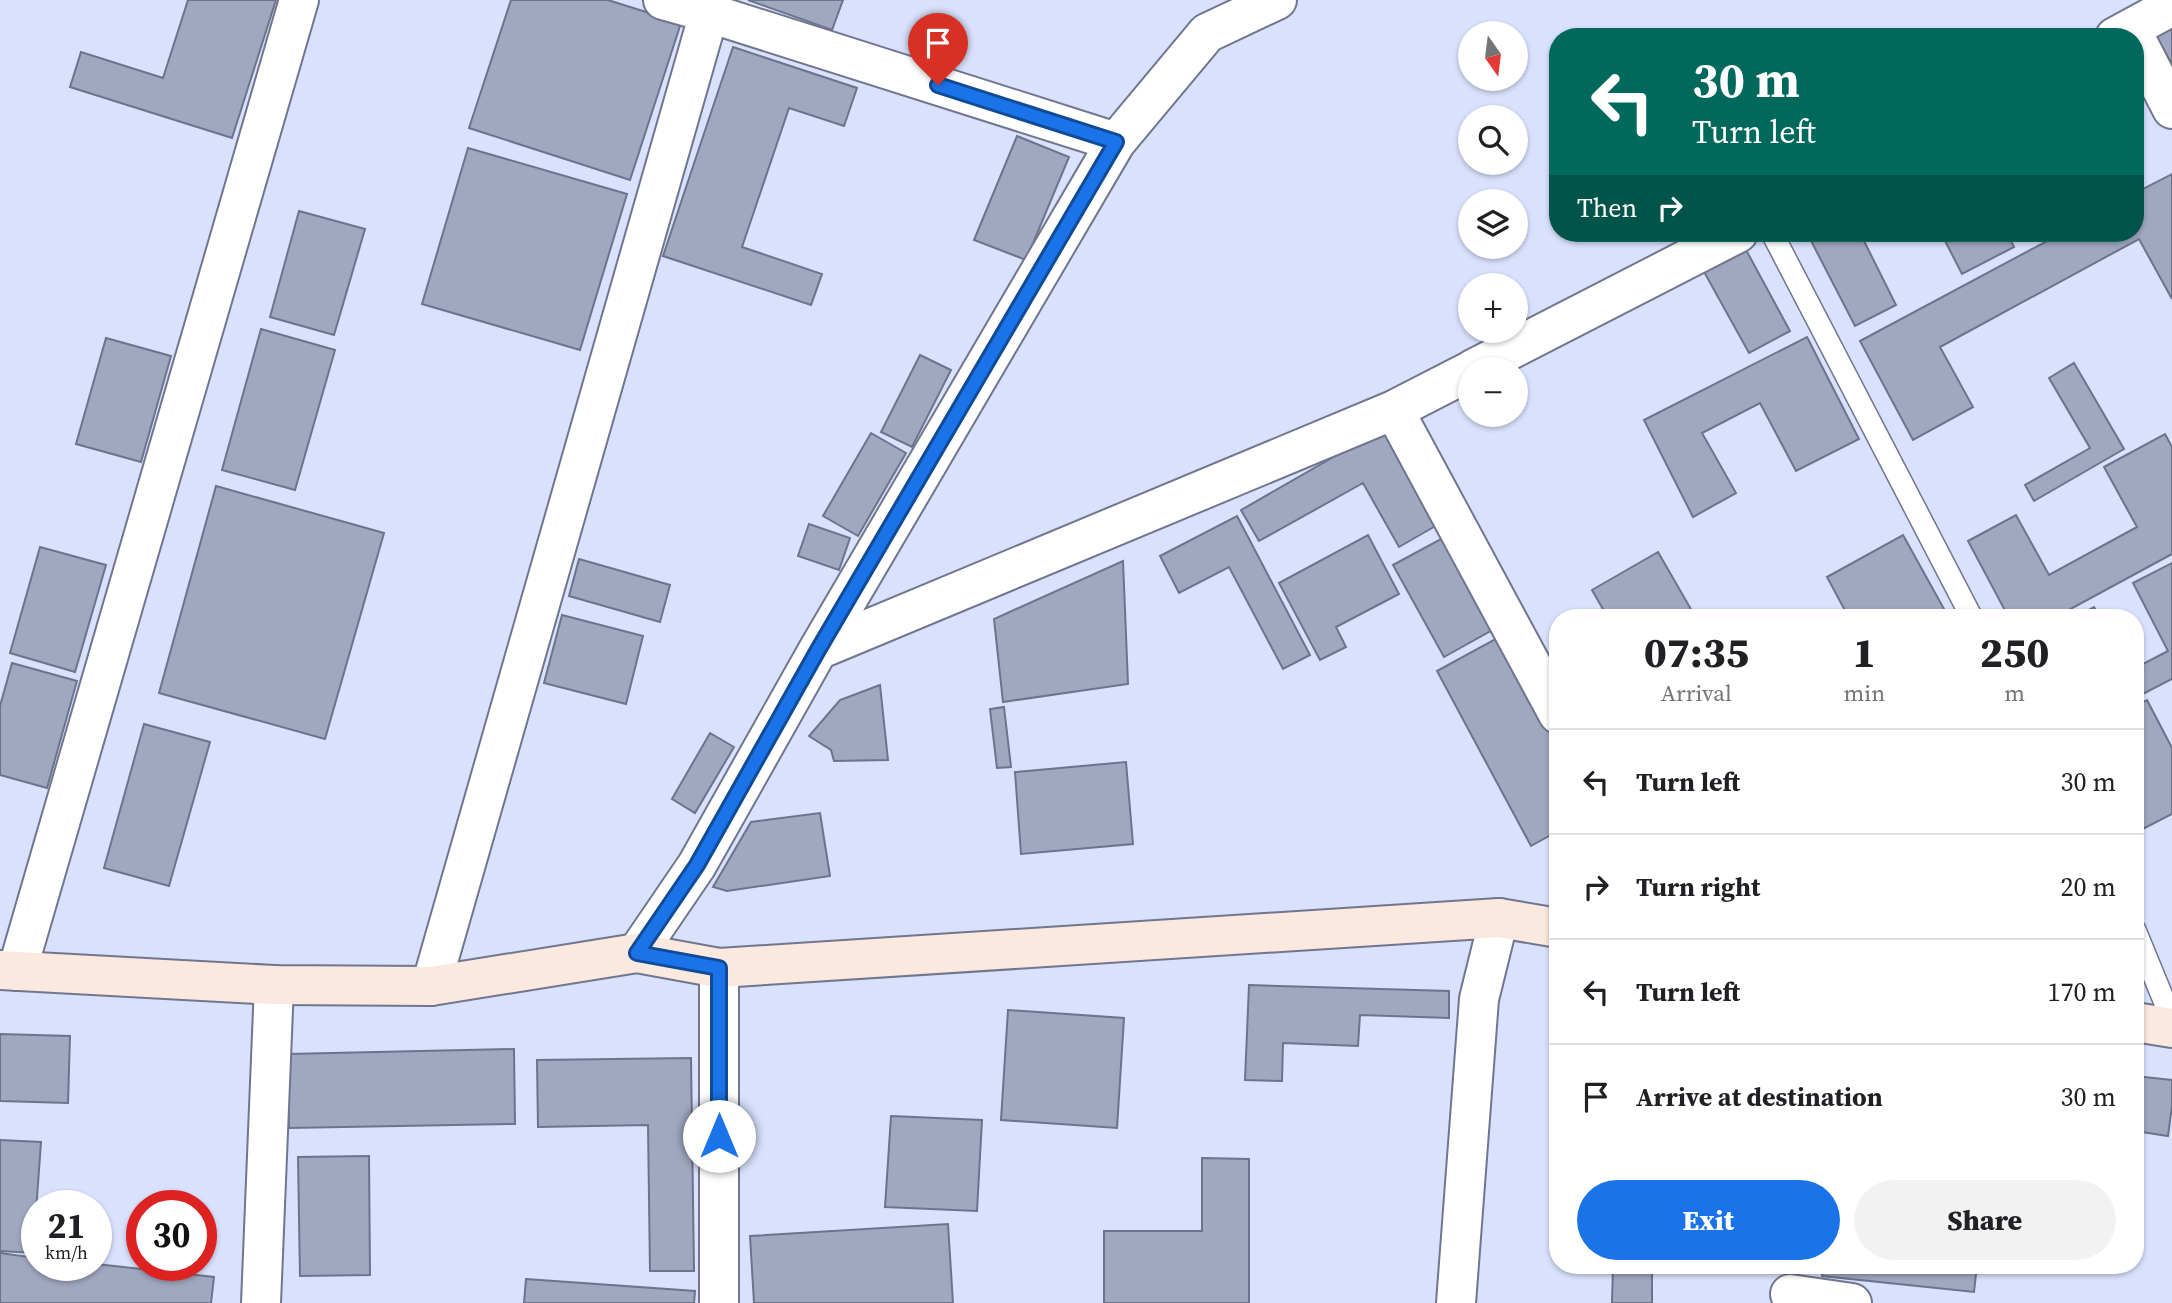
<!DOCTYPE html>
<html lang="en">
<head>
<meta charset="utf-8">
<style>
  :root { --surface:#fff; --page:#f2f2f2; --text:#202124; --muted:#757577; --line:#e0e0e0; --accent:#1a73e8 }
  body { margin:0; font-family:"Source Serif 4",serif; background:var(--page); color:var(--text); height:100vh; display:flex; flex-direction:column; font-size:26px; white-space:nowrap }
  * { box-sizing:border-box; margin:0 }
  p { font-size:23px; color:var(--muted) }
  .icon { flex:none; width:38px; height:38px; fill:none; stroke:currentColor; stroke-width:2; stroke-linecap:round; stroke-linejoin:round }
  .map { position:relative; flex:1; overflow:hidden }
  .drawer { position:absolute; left:1549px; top:609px; width:595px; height:665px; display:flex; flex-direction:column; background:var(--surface); border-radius:28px; box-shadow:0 2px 5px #0004 }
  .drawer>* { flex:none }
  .hud { position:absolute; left:1549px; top:28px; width:595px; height:214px; border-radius:28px; box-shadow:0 2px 5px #0004; background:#00695c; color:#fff; overflow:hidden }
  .needle { width:46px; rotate:166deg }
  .controls { position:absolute; left:1458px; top:21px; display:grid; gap:14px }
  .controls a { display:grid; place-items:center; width:70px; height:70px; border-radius:50%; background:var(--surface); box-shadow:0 2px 5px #0004; font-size:35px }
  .speed { position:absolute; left:21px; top:1190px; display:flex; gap:14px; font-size:35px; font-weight:700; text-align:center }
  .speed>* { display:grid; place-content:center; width:91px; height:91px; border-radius:50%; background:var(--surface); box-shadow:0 2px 5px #0004; line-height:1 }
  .speed small { font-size:18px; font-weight:400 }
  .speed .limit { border:10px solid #d22; background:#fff; color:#111 }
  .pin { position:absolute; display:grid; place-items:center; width:60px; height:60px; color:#fff; margin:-72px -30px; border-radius:50% 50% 50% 0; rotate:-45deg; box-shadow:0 0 7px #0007 }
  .pin .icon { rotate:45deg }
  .me { position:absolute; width:77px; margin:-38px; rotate:0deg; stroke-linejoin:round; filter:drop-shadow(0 0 5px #0008) }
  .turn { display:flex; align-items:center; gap:24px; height:147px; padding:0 28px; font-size:32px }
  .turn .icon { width:91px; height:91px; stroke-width:2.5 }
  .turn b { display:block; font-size:49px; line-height:60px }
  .then { display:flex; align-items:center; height:66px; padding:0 28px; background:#0003; gap:14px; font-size:26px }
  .eta { display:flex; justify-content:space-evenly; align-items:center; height:119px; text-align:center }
  .eta b { font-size:42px; font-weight:800; line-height:49px }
  .action { display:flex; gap:14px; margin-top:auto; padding:14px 28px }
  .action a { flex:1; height:80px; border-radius:42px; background:var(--accent); color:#fff; font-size:28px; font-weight:800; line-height:80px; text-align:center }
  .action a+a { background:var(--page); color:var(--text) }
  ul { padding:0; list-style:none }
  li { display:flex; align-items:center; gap:21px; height:105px; padding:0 28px; border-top:2px solid var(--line) }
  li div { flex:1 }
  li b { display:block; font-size:26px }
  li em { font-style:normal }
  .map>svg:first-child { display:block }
</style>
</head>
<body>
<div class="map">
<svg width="2172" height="1303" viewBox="0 0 2172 1303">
  <rect width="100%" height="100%" fill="#d9e1fc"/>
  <path fill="#a0a7c0" stroke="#6c738b" stroke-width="2" d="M 188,0 L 276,0 L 232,138 L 70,87 L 81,52 L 163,78 Z
    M 511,0 L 608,0 L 681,23 L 630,180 L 469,128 Z
    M 748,0 L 843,0 L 832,30 Z
    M 2172,25 L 2172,64 L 2155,35 Z
    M 733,47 L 857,88 L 844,126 L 789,108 L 742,247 L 822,274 L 811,305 L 663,256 Z
    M 1017,136 L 1069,157 L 1026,260 L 974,240 Z
    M 468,148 L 627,194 L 580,350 L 422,304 Z
    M 2172,174 L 2172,299 L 2139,239 L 1940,347 L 1973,407 L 1913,440 L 1860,341 L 2062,233 L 2135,233 L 2135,193 Z
    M 299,211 L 365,229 L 334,335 L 270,317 Z
    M 1807,233 L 1860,233 L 1896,305 L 1855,326 Z
    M 1941,233 L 2007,233 L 2014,247 L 1962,274 Z
    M 1745,248 L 1790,331 L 1749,353 L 1703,270 Z
    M 261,329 L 335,350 L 295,490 L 222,470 Z
    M 1807,337 L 1859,439 L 1796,471 L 1760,403 L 1702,433 L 1736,493 L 1693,517 L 1644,420 Z
    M 106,338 L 171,356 L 141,462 L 76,444 Z
    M 920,355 L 951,370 L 912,447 L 881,432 Z
    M 2074,363 L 2124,449 L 2034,501 L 2025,485 L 2090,448 L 2049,378 Z
    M 1384,428 L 1439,524 L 1399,547 L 1363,483 L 1259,541 L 1241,510 Z
    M 871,433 L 906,453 L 858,536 L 823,516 Z
    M 2165,434 L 2172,447 L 2172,554 L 2054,618 L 2009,618 L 1968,541 L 2016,515 L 2049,575 L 2137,527 L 2104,467 Z
    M 216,486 L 384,533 L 325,739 L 159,693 Z
    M 1237,516 L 1310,655 L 1283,669 L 1229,567 L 1179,593 L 1160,556 Z
    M 809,524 L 850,538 L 839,570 L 798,556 Z
    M 1452,533 L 1503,624 L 1444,657 L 1393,565 Z
    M 1368,535 L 1399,594 L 1336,627 L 1346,647 L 1320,660 L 1279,583 Z
    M 1903,535 L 1949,618 L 1849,618 L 1827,577 Z
    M 40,547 L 106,565 L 75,672 L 10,653 Z
    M 1658,552 L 1696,618 L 1608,618 L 1592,590 Z
    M 579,559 L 670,585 L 660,622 L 569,596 Z
    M 1123,561 L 1128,684 L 1003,702 L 994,619 Z
    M 2172,563 L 2172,679 L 2135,698 L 2135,668 L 2168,651 L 2133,583 Z
    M 2094,607 L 2100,618 L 2074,618 Z
    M 562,615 L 643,636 L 626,704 L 544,683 Z
    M 1501,636 L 1558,740 L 1558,831 L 1531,846 L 1437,671 Z
    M 12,663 L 77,681 L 47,788 L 0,775 L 0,706 Z
    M 880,685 L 888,760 L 834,761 L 831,750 L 809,736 L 840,700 Z
    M 2147,700 L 2172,748 L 2172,814 L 2135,833 L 2135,706 Z
    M 1004,707 L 1011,767 L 997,768 L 990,709 Z
    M 144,724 L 210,742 L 169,886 L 104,868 Z
    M 710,733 L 734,747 L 695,813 L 672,799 Z
    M 1126,762 L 1133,844 L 1021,854 L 1015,772 Z
    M 820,813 L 830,876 L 727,891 L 713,887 L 751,822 Z
    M 1249,985 L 1449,991 L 1449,1018 L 1360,1015 L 1358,1046 L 1283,1043 L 1282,1081 L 1245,1080 Z
    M 1008,1010 L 1124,1018 L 1117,1128 L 1001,1120 Z
    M 0,1034 L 70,1036 L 68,1103 L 0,1101 Z
    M 514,1049 L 515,1124 L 289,1128 L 288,1054 Z
    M 691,1058 L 694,1271 L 650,1271 L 648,1125 L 538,1127 L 537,1060 Z
    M 2135,1076 L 2172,1080 L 2172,1106 L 2168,1136 L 2135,1131 Z
    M 891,1116 L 982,1120 L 977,1211 L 885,1207 Z
    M 0,1140 L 41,1142 L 33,1253 L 0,1251 Z
    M 369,1156 L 370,1275 L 300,1276 L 298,1157 Z
    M 1202,1158 L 1249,1159 L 1249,1303 L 1104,1303 L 1104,1231 L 1202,1231 Z
    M 948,1224 L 953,1303 L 754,1303 L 750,1236 Z
    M 0,1253 L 37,1258 L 37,1265 L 96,1264 L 214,1277 L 211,1303 L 0,1303 Z
    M 1613,1265 L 1652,1265 L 1652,1303 L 1612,1303 Z
    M 1823,1265 L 1977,1265 L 1974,1292 L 1822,1276 Z
    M 526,1279 L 695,1291 L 694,1303 L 524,1303 Z"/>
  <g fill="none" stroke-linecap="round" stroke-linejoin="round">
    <defs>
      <path id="lane" d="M 1772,233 L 1972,618
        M 2135,930 L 2172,1020"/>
      <path id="street" d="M 663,0 L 709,13 L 1116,142
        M 2115,37 L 2172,6
        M 2135,37 L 2172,109
        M 1473,369 L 1738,233
        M 1394,410 L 1558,714
        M 818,650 L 1394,410 L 1470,371
        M 637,953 L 697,865 L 818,650 L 1116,142 L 1207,33 L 1277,0
        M 719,968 L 719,1303
        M 17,971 L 299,0
        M 431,986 L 709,13
        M 1790,1294 L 1852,1303
        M 261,1303 L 274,985
        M 1456,1303 L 1479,999 L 1499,918"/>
      <path id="secondary" d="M 0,970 L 274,985 L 431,986 L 637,953 L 719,968 L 1499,918 L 1558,928
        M 2135,1022 L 2172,1028"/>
    </defs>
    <use href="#lane" stroke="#70768e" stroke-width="24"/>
    <use href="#street" stroke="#70768e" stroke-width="42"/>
    <use href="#secondary" stroke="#70768e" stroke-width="42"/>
    <use href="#lane" stroke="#fff" stroke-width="21"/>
    <use href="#street" stroke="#fff" stroke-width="38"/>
    <use href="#secondary" stroke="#fbe8de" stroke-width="38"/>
  </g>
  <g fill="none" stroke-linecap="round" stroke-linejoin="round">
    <defs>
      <path id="route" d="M 719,1136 L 719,968 L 637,953 L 697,865 L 818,650 L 1116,142 L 938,85"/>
    </defs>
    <use href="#route" stroke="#114b97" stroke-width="18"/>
    <use href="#route" stroke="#1a73e8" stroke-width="12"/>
  </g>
</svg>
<div class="controls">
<a><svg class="needle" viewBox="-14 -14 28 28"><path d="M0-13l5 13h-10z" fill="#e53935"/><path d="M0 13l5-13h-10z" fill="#757577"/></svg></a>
<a><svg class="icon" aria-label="search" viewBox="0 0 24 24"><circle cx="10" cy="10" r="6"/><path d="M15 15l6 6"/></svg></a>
<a><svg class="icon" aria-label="layers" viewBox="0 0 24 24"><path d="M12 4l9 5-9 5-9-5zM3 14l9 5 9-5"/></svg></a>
<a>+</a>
<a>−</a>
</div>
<div class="speed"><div>21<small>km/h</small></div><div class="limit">30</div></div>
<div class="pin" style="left:938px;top:85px;background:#d93025"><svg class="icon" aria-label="arrive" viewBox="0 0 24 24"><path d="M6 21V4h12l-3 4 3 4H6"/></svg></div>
<svg class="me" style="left:719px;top:1136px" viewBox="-20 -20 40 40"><circle r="19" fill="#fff"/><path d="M0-13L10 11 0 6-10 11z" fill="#1a73e8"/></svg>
<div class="hud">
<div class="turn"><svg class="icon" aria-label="left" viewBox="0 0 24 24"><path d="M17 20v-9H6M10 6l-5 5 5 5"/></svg><div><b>30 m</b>Turn left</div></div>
<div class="then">Then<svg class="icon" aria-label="right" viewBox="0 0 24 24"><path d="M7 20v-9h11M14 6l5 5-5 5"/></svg></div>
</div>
<section class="drawer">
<div class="eta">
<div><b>07:35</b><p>Arrival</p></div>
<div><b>1</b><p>min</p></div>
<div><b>250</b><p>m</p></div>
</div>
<ul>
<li><svg class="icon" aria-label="left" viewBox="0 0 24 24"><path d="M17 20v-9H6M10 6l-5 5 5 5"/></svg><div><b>Turn left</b></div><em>30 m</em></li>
<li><svg class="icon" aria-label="right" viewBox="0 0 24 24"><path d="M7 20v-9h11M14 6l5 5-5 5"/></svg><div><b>Turn right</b></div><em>20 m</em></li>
<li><svg class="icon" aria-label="left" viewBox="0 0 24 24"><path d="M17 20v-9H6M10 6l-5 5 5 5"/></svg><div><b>Turn left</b></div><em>170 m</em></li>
<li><svg class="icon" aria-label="arrive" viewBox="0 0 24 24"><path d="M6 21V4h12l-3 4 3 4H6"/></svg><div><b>Arrive at destination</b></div><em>30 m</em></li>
</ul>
<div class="action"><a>Exit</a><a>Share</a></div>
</section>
</div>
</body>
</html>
